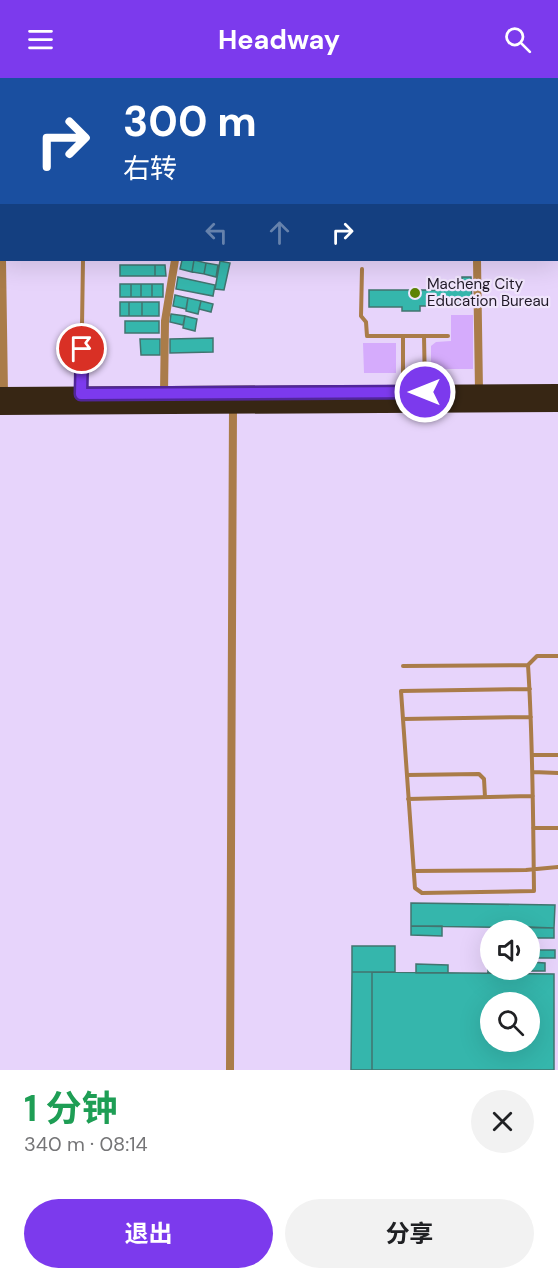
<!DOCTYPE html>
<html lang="zh">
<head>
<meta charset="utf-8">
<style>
  :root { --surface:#fff; --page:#f2f2f2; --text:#202124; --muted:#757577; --accent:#7c3aed }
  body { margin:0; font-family:"DM Sans","Noto Sans SC",sans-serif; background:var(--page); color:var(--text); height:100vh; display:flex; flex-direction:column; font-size:22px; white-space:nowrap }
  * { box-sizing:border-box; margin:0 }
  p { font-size:20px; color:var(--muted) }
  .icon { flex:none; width:33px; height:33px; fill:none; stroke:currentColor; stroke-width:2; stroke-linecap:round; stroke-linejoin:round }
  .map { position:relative; height:992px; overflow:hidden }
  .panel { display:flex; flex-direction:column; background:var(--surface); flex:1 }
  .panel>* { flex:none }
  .guide { position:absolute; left:0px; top:0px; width:558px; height:183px; box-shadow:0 6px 24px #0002; background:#1a4fa0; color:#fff; overflow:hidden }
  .controls { position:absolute; left:480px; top:842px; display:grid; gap:12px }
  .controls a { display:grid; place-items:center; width:60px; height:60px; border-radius:50%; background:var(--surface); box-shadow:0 6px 24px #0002; font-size:30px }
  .pin { position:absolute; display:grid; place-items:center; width:51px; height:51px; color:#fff; margin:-26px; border:3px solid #fff; border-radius:50%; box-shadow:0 2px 6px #0007 }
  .me { position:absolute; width:66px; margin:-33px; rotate:270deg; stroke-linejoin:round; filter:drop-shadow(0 0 4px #0008) }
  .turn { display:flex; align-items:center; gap:21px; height:126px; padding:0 24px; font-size:27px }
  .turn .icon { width:78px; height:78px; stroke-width:2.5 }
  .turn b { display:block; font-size:42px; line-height:51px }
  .lanes { display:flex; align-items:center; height:57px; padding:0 24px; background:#0003; justify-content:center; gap:30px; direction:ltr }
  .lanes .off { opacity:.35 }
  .round { display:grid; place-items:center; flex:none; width:63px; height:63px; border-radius:32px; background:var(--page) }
  .head { display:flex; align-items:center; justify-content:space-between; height:102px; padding:0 24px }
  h1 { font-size:36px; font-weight:700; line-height:45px; color:#1e9e55 }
  .primary-button { display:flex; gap:12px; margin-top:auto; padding:12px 24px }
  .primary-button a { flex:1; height:69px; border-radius:36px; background:var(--accent); color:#fff; font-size:24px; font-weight:700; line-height:69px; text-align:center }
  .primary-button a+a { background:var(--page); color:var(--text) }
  header { display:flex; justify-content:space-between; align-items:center; height:78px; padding:0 24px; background:var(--accent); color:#fff; font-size:27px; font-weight:700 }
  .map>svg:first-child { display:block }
</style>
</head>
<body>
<header><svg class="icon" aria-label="menu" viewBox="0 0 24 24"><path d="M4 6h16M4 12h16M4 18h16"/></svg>Headway<svg class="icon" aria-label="search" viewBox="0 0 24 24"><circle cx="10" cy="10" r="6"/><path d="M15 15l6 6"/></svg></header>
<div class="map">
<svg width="558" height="992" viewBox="0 0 558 992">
  <rect width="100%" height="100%" fill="#e7d4fb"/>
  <path fill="#d5abfc" d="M 451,237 L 473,237 L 473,291 L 431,291 L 431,268 L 436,264 L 451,263 Z
    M 363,265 L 396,265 L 396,295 L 364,295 Z"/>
  <path fill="#35b6ac" stroke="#42746f" stroke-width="1.5" fill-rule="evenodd" d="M 182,182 L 194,182 L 192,194 L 180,191 Z
    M 194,182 L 206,185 L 204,196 L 192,194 Z
    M 220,183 L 230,185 L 224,212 L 215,211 Z
    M 206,185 L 218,187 L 216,199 L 204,196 Z
    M 120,187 L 155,187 L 155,198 L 120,198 Z
    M 155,187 L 165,187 L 166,198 L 155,198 Z
    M 178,199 L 215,207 L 213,218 L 176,211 Z
    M 462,199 L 471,199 L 472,228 L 420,228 L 420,233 L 402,233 L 402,229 L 369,229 L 369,212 L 462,212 Z
    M 120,206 L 131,206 L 131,219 L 120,219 Z
    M 131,206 L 141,206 L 141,219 L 131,219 Z
    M 141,206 L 152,206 L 152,219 L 141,219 Z
    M 152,206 L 163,206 L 163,219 L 152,219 Z
    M 175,217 L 188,220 L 186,231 L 173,228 Z
    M 188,220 L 201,223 L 198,236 L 186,233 Z
    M 201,223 L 213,226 L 211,234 L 199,231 Z
    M 120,224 L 129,224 L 129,238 L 120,238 Z
    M 129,224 L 142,224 L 142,238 L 129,238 Z
    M 142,224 L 159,224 L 159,238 L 142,238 Z
    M 171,236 L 185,238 L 183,247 L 170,244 Z
    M 185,238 L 197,241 L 195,253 L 183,250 Z
    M 125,243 L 159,243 L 159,255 L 125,255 Z
    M 213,260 L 213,274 L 170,275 L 170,261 Z
    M 140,261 L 160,261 L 160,277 L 141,277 Z
    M 411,825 L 555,827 L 554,850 L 411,848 Z
    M 411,848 L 442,848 L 442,858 L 411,857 Z
    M 527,849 L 554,850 L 554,860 L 530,860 L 530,852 L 527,852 Z
    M 352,868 L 395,868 L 395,894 L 352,894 Z
    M 535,872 L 555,872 L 555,880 L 535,880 Z
    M 488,884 L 490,884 L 490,891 L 527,891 L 527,896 L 488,895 Z
    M 530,884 L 545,885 L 545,893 L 530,893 Z
    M 416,886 L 448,887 L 448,895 L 416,895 Z
    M 352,894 L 372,894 L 372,992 L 351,992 Z
    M 372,894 L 554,896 L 554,992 L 372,992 ZM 490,924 L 530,924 L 530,963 L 490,963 Z"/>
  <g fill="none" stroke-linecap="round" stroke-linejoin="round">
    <path stroke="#aa7c49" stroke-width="4" d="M 362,191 L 361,238 L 366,244 L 367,258 L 448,258
      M 403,258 L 403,311
      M 424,258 L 425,311
      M 81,313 L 83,182
      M 403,588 L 528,587
      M 530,611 L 401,613 L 415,810 L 422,815 L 534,813 C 533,738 533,662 528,587 L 537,578 L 558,578
      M 403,641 L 531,639
      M 533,677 L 558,677
      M 533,694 L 558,695
      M 407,697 L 479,696 L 484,701 L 485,719
      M 408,721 L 533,718
      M 533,750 L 558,750
      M 414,793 L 526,792 L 558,789"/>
    <path stroke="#aa7c49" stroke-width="8" d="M 21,2 L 22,0
      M 226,2 L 226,0
      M 294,2 L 295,0
      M 510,2 L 510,0
      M 0,53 L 2,50
      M 0,131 L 2,163
      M 2,182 L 4,316
      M 477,182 L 479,313
      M 164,315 L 165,243 L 175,182
      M 230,992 L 233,329"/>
    <path stroke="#372614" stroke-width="14" d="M 0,316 L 558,313
      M 0,330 L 558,327"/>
  </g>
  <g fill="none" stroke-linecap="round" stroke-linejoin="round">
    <defs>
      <path id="route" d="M 82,271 L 81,316 L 425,314"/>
    </defs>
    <use href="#route" stroke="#51269a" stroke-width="15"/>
    <use href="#route" stroke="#7c3aed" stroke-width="10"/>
  </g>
  <circle fill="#5c8306" stroke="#f0e5fc" stroke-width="2" cx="415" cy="215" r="6"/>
  <g text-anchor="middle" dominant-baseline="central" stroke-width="4.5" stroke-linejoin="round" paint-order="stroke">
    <g font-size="15" fill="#201927" stroke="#f0e5fc" text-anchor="start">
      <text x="427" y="206">Macheng City<tspan x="427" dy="17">Education Bureau</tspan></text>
    </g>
  </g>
</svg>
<div class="controls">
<a><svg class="icon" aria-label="sound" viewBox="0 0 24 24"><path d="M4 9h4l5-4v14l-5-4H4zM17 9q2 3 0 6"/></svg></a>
<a><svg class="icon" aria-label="search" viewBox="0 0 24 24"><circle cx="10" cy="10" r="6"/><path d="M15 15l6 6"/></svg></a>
</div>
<div class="pin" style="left:82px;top:271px;background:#d93025"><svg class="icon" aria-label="arrive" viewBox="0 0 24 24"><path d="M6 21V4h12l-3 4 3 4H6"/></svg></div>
<svg class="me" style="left:425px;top:314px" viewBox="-20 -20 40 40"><circle r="17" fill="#7c3aed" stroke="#fff" stroke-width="3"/><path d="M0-11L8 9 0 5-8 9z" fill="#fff"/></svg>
<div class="guide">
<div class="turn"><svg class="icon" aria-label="right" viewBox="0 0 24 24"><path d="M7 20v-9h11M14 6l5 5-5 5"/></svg><div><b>300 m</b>右转</div></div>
<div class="lanes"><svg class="icon off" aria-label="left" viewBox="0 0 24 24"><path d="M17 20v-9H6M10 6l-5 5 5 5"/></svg><svg class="icon off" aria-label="ahead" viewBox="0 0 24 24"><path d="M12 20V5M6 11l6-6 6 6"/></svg><svg class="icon" aria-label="right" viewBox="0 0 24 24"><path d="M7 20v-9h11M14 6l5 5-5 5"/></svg></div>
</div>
</div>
<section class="panel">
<div class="head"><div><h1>1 分钟</h1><p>340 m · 08:14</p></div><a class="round"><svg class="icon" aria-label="close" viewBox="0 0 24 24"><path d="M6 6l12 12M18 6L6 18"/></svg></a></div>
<div class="primary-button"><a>退出</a><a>分享</a></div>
</section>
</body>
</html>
